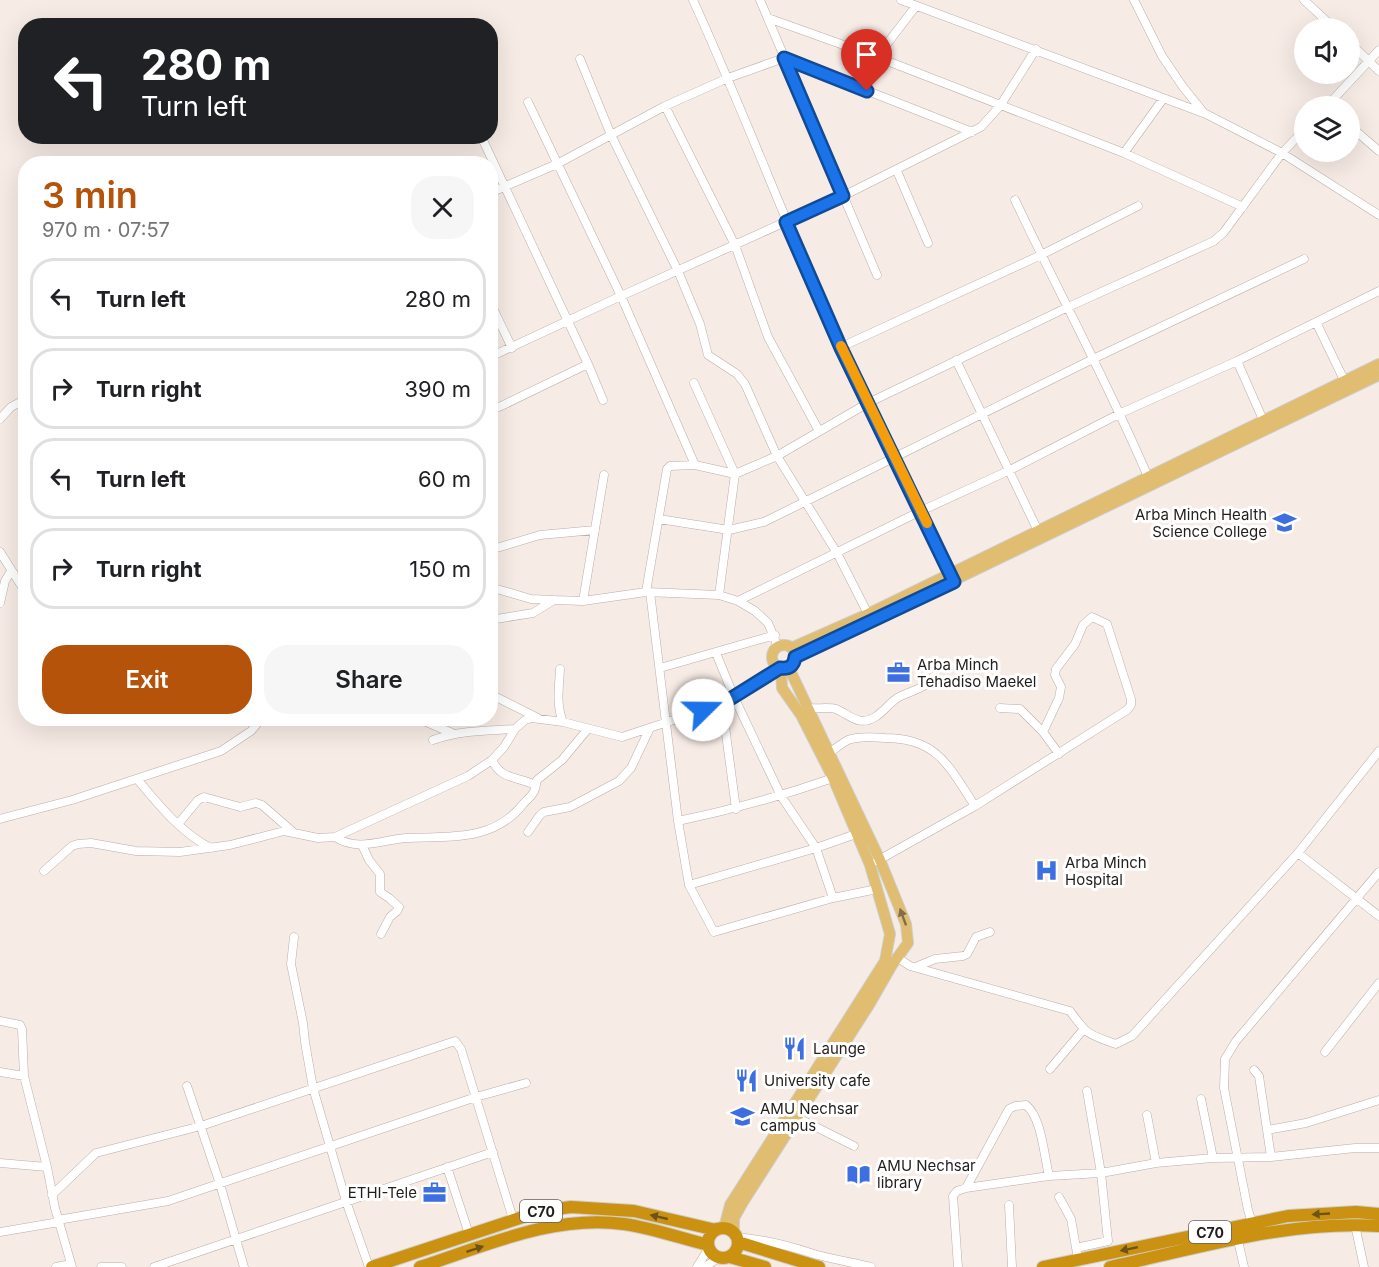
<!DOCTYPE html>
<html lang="en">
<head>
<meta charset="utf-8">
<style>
  :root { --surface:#fff; --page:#f6f6f6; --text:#202124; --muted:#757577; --line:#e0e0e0; --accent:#b45309 }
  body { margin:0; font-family:Inter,sans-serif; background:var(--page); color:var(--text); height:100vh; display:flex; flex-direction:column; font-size:22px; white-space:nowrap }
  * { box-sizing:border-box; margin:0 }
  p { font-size:20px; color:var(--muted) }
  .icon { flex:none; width:33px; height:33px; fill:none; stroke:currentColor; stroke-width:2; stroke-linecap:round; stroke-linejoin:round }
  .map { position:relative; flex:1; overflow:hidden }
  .details { position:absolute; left:18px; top:156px; width:480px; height:570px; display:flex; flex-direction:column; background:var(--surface); border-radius:24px; box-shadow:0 6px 24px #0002 }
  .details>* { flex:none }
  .hud { position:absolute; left:18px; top:18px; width:480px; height:126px; border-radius:24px; box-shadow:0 6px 24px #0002; background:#202124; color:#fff; overflow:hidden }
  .buttons { position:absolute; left:1294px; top:18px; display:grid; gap:12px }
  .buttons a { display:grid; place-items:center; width:66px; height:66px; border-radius:50%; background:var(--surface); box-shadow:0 6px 24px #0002; font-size:30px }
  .pin { position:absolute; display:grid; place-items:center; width:51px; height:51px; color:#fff; margin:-62px -26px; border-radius:50% 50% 50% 0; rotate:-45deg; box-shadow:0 0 6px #0007 }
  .pin .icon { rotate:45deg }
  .me { position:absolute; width:66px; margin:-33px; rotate:68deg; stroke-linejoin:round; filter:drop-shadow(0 0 4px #0008) }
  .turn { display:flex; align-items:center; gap:21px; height:126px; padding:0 24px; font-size:27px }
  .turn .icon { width:78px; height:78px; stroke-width:2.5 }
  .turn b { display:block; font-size:42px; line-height:51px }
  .round { display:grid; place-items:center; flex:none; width:63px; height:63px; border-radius:24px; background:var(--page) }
  .head { display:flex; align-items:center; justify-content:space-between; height:102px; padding:0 24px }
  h1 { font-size:36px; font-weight:600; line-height:45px; color:var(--accent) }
  .cta { display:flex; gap:12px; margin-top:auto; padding:12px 24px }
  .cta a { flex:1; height:69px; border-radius:24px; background:var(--accent); color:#fff; font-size:24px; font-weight:600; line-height:69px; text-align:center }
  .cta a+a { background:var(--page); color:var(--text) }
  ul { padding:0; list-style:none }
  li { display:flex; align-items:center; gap:18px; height:81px; margin:0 12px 9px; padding:0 12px; border:3px solid var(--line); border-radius:24px }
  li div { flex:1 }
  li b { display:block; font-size:22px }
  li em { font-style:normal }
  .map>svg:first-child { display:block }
</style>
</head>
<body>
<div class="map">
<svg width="1379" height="1267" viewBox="0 0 1379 1267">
  <rect width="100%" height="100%" fill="#f7ebe5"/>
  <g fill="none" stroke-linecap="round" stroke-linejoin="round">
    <defs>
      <path id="minor" d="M 693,0 C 745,114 789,232 841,347 C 876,424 919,498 952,576
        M 760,0 L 877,275
        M 901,0 L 1206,114 L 1282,153 L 1379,215
        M 1134,0 L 1162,56 L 1183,87 L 1204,113
        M 1304,0 L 1334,28
        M 768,18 L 877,57 L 1124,153 L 1243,207
        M 1350,43 L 1379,71
        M 877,57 L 916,6
        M 580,59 L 611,135 L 678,271 L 700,324 L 708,355 L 737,374 L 745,384 L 777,456 L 837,553 L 868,614
        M 528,102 L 621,296 L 695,465
        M 665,106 L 735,245 L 768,337 L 819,431
        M 1327,106 L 1379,50
        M 1350,126 L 1379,151
        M 481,136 L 588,364 L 603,400
        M 1124,153 L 1163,99
        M 420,162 L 420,164
        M 897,171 L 928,243
        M 490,193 L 557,164 L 665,106 L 728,78 L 784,58 L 972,132
        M 1015,200 C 1059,293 1108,383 1148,477
        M 490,302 L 512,348
        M 1316,322 L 1345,382
        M 841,347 L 1041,255 L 1138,206
        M 490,357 L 621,296 L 843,196 L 981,127 L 1000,106 L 1036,49
        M 956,360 L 1038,531
        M 1237,361 L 1264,422
        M 694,383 L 735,474 L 719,595
        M 490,406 L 499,407 L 588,364
        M 0,419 L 11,407 L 26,399
        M 659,519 L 729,530 L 764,522 L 1093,359 L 1304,259
        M 490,550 L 540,535 L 595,530
        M 0,552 L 26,593
        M 490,587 L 531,599 L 554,600 L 583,601 L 646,592 L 719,595 L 738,601 L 755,611 L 768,623 L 778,647
        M 646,592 L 667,469 L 670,466 L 695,465 L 735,474 L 777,456 L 868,403 L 1066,308 L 1214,241 L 1224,232 L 1282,153 L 1305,129
        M 650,592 L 678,821 L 689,885 L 714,932 L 833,898 L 877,889
        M 583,601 L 604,475
        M 738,601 L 921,511 L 1010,470 L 1121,413 L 1237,361 L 1379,291
        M 0,603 L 5,581 L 11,571
        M 490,620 L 533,613 L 554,600
        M 716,653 L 734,697 L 781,796 L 816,848 L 833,898
        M 660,668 L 775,635
        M 560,669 C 559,688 556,705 563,722
        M 490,694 L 538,718
        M 722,704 L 736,809
        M 808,708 C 815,709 831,707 836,709 C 850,715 859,727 875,717 C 885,711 891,700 901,696 C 913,690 925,689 933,677
        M 1000,708 L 1020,709 L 1043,732 L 1059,754
        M 424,721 L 452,733
        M 433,740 C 460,730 487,731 515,729
        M 829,753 C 835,749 842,743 848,740 C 858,736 874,737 885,738 C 938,738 949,767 975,806
        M 492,760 C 501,780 517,776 535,785
        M 137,779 C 158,804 182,834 211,848
        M 0,819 L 72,800 L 221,751 L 251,731 L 262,718
        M 678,821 C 731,810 782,796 833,778
        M 179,823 L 198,800 L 204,797 L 240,807 L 256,803 L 262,805 L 293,832
        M 528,832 L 540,815 L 544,812 L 570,807 L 619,781 L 631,768 L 650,728
        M 335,837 C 358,852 381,840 406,838 C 450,836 494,842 524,803 C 528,799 534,794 535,789 C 536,786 536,783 537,780 L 562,760 L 587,730
        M 362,845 L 369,860 L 380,874 L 380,892 L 389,898 L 399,907 L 397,911 L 390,917 L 381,934
        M 1298,853 L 1379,916
        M 877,861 L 975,806 L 1127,710 L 1131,705 L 1131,699 L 1107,624 L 1092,617 L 1083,625 L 1075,644 L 1056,669 L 1055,675 L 1061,687 L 1059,698 L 1043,732
        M 44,871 L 72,846 L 78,844 L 91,843 L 136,851 L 180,852 L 230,845 L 284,831 L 318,838 L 335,837 L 468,776 L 492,760 L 504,747 L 515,729 L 525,720 L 532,718 L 563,722 L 622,737 L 722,704 L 780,668
        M 689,885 L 816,848 L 856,834
        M 294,937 L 291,964 L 303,1023 L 305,1042 L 313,1088 L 346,1201 L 369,1267
        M 898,958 L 910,966 L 1070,1011 C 1088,1036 1088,1034 1116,1044 L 1132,1036 L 1298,853 L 1379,751
        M 918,966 L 935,959 L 963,956 L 967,954 L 976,937 L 990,932
        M 0,1021 L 20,1025 L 22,1029 L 24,1076 L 47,1167 L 55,1208 L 72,1267
        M 1325,1052 L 1379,983
        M 1050,1069 L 1083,1030
        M 1254,1070 L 1259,1076 L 1271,1157
        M 0,1072 L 24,1076
        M 187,1086 L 220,1184 L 244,1267
        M 1201,1099 L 1213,1158
        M 1147,1115 L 1156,1163
        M 798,1118 L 854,1146
        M 1267,1130 L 1306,1123 L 1379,1100
        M 0,1163 L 47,1167
        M 447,1167 L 469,1234
        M 966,1188 L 1009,1109 L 1015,1106 L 1026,1105 C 1042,1118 1044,1156 1049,1176
        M 52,1195 L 96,1153 L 201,1126 L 455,1041 L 461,1049 L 513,1219
        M 1059,1197 L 1071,1219 L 1078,1259
        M 1009,1205 L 1012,1267
        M 58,1220 L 168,1201 L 476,1097 L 526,1083
        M 1355,1225 L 1364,1267
        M 1253,1226 L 1248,1210 L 1224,1088 L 1225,1059 L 1236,1041 L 1379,872
        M 0,1232 L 59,1222
        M 1237,1236 L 1244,1267
        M 736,1237 C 763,1239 786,1245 811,1253 C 830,1259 851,1262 871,1267
        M 1076,1248 L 1108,1241 L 1101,1173 L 1087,1091
        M 56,1267 L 71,1264
        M 101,1267 L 122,1267
        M 154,1267 L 493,1152
        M 697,1267 L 709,1248
        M 705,1267 L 718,1258
        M 958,1267 L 953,1196 L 957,1191 L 966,1188 L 1049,1176 L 1101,1173 L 1156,1163 L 1213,1158 L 1271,1157 L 1355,1148 L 1379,1148"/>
      <path id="major" d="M772 657a12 12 0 1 1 24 0a12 12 0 1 1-24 0Z
        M 791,648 L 868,614 L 1379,364
        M 795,657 L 1379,375
        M 724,1228 L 730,1205 L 885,961 L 890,934 L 870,865 L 833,778 L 801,715 L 782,688 L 781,669
        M 734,1234 L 734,1218 L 743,1202 L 869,1005 L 892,965 L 908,943 L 906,924 L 880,860 L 789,668"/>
      <path id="highway" d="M708 1243a15 15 0 1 1 30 0a15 15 0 1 1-30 0Z
        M 738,1242 L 819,1267
        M 730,1257 L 765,1267
        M 372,1267 L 541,1211 L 571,1207 L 634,1211 L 716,1230
        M 420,1267 C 485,1246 554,1214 624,1224 C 652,1228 680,1238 708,1245
        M 1043,1267 L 1288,1216 L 1356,1212 L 1379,1214
        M 1110,1267 C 1199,1248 1288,1220 1379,1226"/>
    </defs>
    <use href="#minor" stroke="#b9aea8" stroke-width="9"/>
    <use href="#major" stroke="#cececd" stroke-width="12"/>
    <use href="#highway" stroke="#cececd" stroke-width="14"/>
    <use href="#minor" stroke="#fff" stroke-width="8"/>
    <use href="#major" stroke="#e0bd70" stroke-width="10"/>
    <use href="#highway" stroke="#cb9110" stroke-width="12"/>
  </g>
  <defs><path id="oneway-solid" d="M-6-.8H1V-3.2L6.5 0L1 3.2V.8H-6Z" transform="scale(1.5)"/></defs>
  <use fill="#816e46" href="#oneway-solid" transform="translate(903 917) rotate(-110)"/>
  <g fill="#6e5217">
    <use href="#oneway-solid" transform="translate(1321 1214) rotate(177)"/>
    <use href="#oneway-solid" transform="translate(659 1217) rotate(-167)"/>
    <use href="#oneway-solid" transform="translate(475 1249) rotate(-18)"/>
    <use href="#oneway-solid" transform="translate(1129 1249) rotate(168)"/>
  </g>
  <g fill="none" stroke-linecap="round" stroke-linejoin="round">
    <defs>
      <path id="route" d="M 703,710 L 722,704 L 780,668 C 789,669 794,666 795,657 L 954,582 L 841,348 L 786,222 L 843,196 L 784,58 L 867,91"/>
    </defs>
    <use href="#route" stroke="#114b97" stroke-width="15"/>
    <use href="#route" stroke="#1a73e8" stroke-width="10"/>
    <path stroke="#f59e0b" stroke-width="10" d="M 841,346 L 927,523"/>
  </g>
  <defs>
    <symbol id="university-bare" viewBox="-9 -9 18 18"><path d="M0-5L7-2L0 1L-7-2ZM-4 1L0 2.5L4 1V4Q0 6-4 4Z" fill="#3d6fe0" stroke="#fff" stroke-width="2.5" paint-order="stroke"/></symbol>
    <symbol id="office-bare" viewBox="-9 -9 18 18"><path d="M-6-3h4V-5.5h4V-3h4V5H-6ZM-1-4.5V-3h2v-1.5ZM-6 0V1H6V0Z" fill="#3d6fe0" stroke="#fff" stroke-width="2.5" paint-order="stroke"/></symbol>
    <symbol id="hospital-bare" viewBox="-9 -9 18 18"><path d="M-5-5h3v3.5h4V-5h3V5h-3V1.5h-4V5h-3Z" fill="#3d6fe0" stroke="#fff" stroke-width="2.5" paint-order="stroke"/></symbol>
    <symbol id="restaurant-bare" viewBox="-9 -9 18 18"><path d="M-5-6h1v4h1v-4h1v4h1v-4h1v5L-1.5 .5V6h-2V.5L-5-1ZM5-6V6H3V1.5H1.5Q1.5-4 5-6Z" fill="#3d6fe0" stroke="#fff" stroke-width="2.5" paint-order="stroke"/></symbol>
    <symbol id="school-bare" viewBox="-9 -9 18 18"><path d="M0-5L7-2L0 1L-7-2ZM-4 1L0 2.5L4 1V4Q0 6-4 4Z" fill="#3d6fe0" stroke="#fff" stroke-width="2.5" paint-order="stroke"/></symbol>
    <symbol id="library-bare" viewBox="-9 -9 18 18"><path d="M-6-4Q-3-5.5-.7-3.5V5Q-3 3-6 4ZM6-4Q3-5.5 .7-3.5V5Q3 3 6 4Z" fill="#3d6fe0" stroke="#fff" stroke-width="2.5" paint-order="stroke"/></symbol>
  </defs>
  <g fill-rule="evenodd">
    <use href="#university-bare" x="1268" y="506" width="33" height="33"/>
    <use href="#office-bare" x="882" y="656" width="33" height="33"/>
    <use href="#hospital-bare" x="1030" y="854" width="33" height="33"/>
    <use href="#restaurant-bare" x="778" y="1032" width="33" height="33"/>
    <use href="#restaurant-bare" x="730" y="1064" width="33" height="33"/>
    <use href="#school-bare" x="726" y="1100" width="33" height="33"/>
    <use href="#library-bare" x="842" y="1158" width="33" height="33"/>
    <use href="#office-bare" x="418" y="1176" width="33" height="33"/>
  </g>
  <g text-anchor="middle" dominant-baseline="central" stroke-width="6" stroke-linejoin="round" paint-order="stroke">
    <g fill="#fff" stroke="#646260" stroke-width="1.5">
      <rect x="520" y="1200" width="42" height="22" rx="4.5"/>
      <rect x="1189" y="1221" width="42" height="22" rx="4.5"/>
    </g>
    <g font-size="14" font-weight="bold" fill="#221e1c">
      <text x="541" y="1211">C70</text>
      <text x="1210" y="1232">C70</text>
    </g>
    <g font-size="15" fill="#221e1c" stroke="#fff" text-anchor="start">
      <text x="1267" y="514" text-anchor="end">Arba Minch Health<tspan x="1267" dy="17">Science College</tspan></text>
      <text x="917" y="664">Arba Minch<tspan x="917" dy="17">Tehadiso Maekel</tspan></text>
      <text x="1065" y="862">Arba Minch<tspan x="1065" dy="17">Hospital</tspan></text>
      <text x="813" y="1048">Launge</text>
      <text x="764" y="1080">University cafe</text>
      <text x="760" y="1108">AMU Nechsar<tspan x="760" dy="17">campus</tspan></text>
      <text x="877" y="1165">AMU Nechsar<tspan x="877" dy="17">library</tspan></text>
      <text x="417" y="1192" text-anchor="end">ETHI-Tele</text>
    </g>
  </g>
</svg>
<div class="buttons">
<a><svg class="icon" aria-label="sound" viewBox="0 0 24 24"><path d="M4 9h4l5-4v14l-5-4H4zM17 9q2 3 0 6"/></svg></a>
<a><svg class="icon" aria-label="layers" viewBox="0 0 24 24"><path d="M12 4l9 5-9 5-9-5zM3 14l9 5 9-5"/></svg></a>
</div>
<div class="pin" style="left:867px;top:91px;background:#d93025"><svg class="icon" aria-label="arrive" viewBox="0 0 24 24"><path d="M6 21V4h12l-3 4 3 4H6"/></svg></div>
<svg class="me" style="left:703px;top:710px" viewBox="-20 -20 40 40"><circle r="19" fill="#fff"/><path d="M0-13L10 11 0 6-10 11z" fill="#1a73e8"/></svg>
<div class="hud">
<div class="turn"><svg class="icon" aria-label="left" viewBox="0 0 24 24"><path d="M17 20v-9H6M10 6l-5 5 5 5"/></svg><div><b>280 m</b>Turn left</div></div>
</div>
<section class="details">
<div class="head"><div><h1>3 min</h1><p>970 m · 07:57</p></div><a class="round"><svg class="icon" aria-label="close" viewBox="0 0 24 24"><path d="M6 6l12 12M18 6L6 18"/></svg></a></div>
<ul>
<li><svg class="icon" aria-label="left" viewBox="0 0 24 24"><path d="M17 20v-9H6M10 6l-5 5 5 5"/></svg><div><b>Turn left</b></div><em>280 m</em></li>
<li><svg class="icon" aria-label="right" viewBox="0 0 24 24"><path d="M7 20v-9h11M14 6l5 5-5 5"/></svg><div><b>Turn right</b></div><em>390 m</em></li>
<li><svg class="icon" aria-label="left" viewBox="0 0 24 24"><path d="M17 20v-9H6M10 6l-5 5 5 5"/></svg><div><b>Turn left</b></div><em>60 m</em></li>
<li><svg class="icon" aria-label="right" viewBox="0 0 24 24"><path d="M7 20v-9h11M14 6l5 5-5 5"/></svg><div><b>Turn right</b></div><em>150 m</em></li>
</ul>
<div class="cta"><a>Exit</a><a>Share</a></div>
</section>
</div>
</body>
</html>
